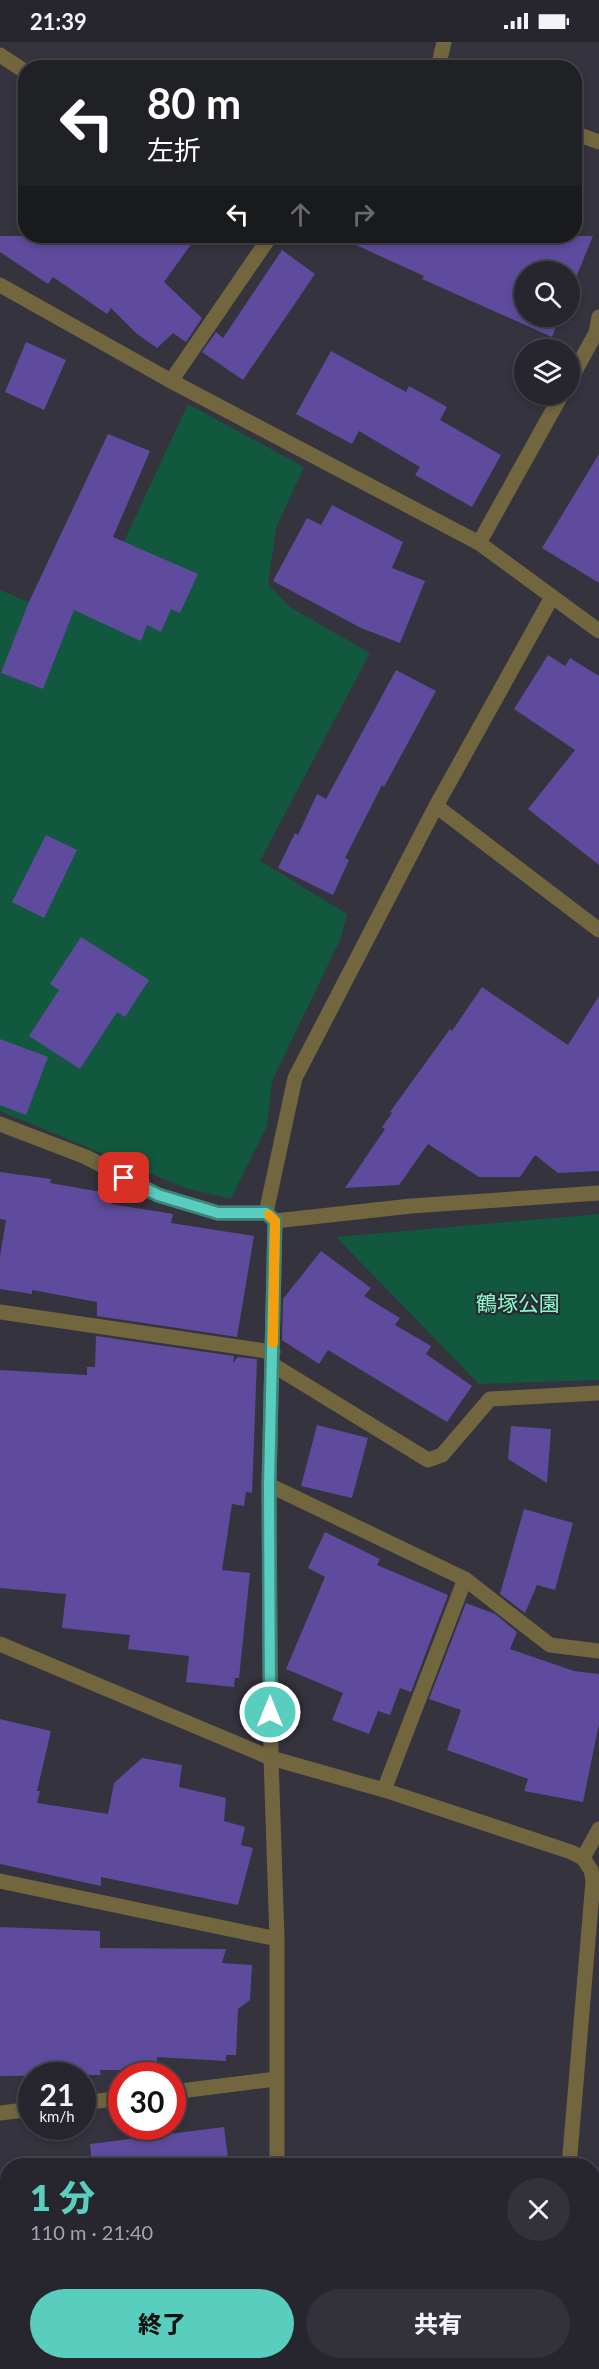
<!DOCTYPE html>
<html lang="ja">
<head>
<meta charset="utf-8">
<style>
  :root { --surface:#27262e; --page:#33323a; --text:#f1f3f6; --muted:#a4a5aa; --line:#43434a; --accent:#5acebe }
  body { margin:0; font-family:Lato,"Noto Sans JP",sans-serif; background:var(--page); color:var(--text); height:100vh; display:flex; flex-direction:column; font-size:22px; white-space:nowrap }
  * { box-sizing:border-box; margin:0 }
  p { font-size:20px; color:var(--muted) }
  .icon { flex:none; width:33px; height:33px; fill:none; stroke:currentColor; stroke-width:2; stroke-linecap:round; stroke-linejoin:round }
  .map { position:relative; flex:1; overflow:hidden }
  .drawer { position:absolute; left:0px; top:2116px; width:600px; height:212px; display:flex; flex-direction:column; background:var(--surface); border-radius:24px 24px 0 0; box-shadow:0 3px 9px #0003,0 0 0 2px var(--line) }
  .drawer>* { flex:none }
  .top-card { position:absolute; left:18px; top:18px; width:564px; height:183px; border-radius:24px; box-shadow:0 3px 9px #0003,0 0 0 2px var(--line); background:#202124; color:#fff; overflow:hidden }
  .fabs { position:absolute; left:514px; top:219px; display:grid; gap:12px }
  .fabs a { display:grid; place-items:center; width:66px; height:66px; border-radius:50%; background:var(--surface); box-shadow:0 3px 9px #0003,0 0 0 2px var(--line); font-size:30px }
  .speed { position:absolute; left:18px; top:2020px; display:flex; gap:12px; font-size:30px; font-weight:700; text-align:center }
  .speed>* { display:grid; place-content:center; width:78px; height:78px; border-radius:50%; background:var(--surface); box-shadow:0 3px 9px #0003,0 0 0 2px var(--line); line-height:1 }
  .speed small { font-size:15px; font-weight:400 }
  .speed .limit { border:9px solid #d22; background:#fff; color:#111 }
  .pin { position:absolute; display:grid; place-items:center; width:51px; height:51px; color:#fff; margin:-26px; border-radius:12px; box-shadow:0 3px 9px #0006 }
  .me { position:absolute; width:66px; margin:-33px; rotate:0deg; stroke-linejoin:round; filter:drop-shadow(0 0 4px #0008) }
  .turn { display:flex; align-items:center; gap:21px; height:126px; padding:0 30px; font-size:27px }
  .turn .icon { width:78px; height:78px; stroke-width:2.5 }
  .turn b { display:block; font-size:42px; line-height:51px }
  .lanes { display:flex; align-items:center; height:57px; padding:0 30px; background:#0003; justify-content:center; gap:30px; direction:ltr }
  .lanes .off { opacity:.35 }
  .round { display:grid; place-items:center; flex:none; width:63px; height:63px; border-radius:32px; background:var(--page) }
  .headline { display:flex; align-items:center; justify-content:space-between; height:102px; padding:0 30px }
  h1 { font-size:36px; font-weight:800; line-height:45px; color:var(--accent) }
  .button { display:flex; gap:12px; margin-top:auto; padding:12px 30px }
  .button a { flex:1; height:69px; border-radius:36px; background:var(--accent); color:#111; font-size:24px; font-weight:800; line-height:69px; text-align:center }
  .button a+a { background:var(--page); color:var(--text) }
  .status { display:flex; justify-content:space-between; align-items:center; height:42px; padding:0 30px; background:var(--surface); direction:ltr }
  .status svg { height:16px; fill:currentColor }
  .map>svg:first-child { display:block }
</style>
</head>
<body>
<div class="status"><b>21:39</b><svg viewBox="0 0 49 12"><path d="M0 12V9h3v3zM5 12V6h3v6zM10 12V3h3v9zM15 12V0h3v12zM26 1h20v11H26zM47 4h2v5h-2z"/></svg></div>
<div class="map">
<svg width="599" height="2327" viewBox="0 0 599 2327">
  <rect width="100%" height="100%" fill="#34333e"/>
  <path fill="#11583e" d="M 188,362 L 304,425 L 276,486 L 268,542 L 290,565 L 370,611 L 260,819 L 347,872 L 341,896 L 272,1039 L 267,1084 L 231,1157 L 185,1146 L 0,1069 L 0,548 L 45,567 L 79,557 L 97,557 Z
    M 599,1172 L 599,1338 L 479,1342 L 336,1195 Z"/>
  <path fill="#5f4b9d" d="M 0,194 L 197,194 L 164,240 L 202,276 L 186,300 L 173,291 L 157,306 L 137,292 L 111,266 L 107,272 L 53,235 L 48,242 L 0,210 Z
    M 336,194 L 593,194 L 570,250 L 570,230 L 525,230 L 525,274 L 560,274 L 552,295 L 422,237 L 424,234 Z
    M 282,208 L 315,232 L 243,338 L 202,310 L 216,290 L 223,296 Z
    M 26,300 L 66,318 L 44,368 L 5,350 Z
    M 331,309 L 406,350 L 409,344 L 447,365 L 440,378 L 501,413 L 472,465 L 415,433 L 420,425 L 359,389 L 352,402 L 296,372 Z
    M 108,392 L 150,409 L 113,495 L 198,532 L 180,571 L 171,567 L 161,590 L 147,583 L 141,599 L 74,568 L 43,647 L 1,631 L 28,562 Z
    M 599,412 L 599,541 L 542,506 Z
    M 332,463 L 403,500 L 392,526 L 425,539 L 400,601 L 361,586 L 273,539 L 307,476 L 321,483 Z
    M 548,613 L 565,624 L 570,616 L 599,634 L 599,823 L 528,767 L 575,708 L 514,667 Z
    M 396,628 L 436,649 L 384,745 L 382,743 L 345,816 L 349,818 L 333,853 L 278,826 L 295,791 L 298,793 L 317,752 L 326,757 Z
    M 46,793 L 77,808 L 44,876 L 12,860 Z
    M 81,895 L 149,938 L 125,975 L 117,970 L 80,1027 L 29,994 L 59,948 L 50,942 Z
    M 482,945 L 568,1003 L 599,954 L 599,1129 L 558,1131 L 535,1113 L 520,1135 L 479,1135 L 428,1102 L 399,1143 L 345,1146 L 385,1087 L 382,1085 L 392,1071 L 390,1070 L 450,987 L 452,989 Z
    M 0,997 L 48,1015 L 26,1073 L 0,1063 Z
    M 0,1130 L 51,1137 L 50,1141 L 113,1152 L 111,1162 L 173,1172 L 171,1181 L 254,1194 L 237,1295 L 97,1274 L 97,1260 L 32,1248 L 32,1252 L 0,1247 L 0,1214 L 6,1178 L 0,1177 Z
    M 321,1209 L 371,1246 L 364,1254 L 400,1276 L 395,1283 L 431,1304 L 426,1312 L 472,1344 L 447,1380 L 328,1308 L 319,1322 L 282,1298 L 283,1257 Z
    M 96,1294 L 234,1314 L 233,1321 L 238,1315 L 257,1317 L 252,1451 L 246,1450 L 244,1464 L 232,1462 L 222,1528 L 250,1531 L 239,1636 L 235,1636 L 234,1645 L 186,1640 L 189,1614 L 128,1607 L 130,1593 L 62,1586 L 66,1552 L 0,1546 L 0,1328 L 87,1333 L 87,1325 L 95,1325 Z
    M 317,1383 L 368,1396 L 352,1456 L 301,1444 Z
    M 511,1384 L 551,1387 L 547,1441 L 508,1417 Z
    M 524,1467 L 573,1481 L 555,1548 L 537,1543 L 525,1571 L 500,1552 Z
    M 325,1490 L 380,1517 L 377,1523 L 448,1553 L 411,1650 L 400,1646 L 390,1673 L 378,1669 L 369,1692 L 332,1678 L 343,1651 L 286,1627 L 325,1535 L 308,1526 Z
    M 466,1561 L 495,1572 L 517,1590 L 510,1607 L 574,1629 L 599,1632 L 599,1682 L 583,1760 L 524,1749 L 528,1737 L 447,1708 L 461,1668 L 429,1657 Z
    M 0,1677 L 51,1689 L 37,1749 L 40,1749 L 37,1761 L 108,1772 L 114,1741 L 142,1716 L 182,1723 L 179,1745 L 226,1756 L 224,1779 L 245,1785 L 241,1803 L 253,1806 L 238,1863 L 101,1835 L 101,1844 L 0,1822 Z
    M 0,1885 L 100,1889 L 100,1906 L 226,1907 L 222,1921 L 252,1923 L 250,1958 L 238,1967 L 236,2013 L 226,2013 L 226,2019 L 157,2015 L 157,2028 L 100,2028 L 101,2033 L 0,2034 Z
    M 224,2085 L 229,2124 L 92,2124 L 90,2102 Z"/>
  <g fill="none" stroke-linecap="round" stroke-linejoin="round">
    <path stroke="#72663f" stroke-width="15" d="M 0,13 L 26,30
      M 438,26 L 444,0
      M 574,91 L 599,100
      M 0,243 L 171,339 L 479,501 L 599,589
      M 570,338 L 596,291 L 599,275
      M 171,339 L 267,199 L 266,194
      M 479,501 L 562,352
      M 436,764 L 599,888
      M 0,1082 L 86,1115 L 158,1153 L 218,1171 L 266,1171 L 275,1179 L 411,1164 L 599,1151
      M 266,1171 L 295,1036 L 436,764 L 552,555
      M 275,1179 L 269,1443 L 271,1716 L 277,1897 L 277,2124
      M 0,1270 L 273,1310
      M 273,1323 L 428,1418 L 442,1413 L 490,1357 L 599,1351
      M 269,1443 L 465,1537 L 550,1603 L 599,1609
      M 384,1748 L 465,1537
      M 583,1816 L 599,1787
      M 0,1839 L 277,1897
      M 172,2050 L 276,2037
      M 82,2061 L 122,2056
      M 0,2071 L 32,2067
      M 592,2151 L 599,2152
      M 0,2294 L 8,2289
      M 276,2327 L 276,2320"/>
    <path stroke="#72663f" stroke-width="15" d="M 0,1602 L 271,1716 L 384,1748 L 571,1810 L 583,1816 L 591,1828 L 593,1839 L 569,2124
      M 552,2327 L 553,2320"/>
  </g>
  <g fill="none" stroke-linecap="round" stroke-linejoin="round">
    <defs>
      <path id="route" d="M 124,1136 L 158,1153 L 218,1171 L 266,1171 L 275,1179 L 269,1443 L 270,1670"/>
    </defs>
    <use href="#route" stroke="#3a867c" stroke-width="15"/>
    <use href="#route" stroke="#5acebe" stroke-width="10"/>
    <path stroke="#f59e0b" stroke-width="10" d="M 269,1173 L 275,1179 L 273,1301"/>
  </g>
  <g text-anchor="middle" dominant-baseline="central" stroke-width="4.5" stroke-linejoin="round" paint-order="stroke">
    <g font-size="21" fill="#8bfcc9" stroke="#2a2934">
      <text x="518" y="1260">鶴塚公園</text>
    </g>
  </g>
</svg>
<div class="fabs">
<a><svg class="icon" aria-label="search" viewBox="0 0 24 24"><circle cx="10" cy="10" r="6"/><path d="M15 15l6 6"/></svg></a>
<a><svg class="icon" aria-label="layers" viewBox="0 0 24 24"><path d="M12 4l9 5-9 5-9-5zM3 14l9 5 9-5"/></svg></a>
</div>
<div class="speed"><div>21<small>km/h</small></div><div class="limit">30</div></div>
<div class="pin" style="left:124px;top:1136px;background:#d93025"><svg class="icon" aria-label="arrive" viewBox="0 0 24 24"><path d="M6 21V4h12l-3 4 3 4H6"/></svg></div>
<svg class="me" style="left:270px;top:1670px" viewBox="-20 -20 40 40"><circle r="17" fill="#5acebe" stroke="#fff" stroke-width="3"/><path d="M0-11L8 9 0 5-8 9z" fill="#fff"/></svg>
<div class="top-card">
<div class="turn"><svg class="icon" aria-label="left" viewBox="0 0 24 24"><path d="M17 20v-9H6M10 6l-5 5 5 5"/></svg><div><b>80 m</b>左折</div></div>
<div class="lanes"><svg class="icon" aria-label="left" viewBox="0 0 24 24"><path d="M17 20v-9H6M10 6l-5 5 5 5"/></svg><svg class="icon off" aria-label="ahead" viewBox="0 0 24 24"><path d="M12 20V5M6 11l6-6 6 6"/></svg><svg class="icon off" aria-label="right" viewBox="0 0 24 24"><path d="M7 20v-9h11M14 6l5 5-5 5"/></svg></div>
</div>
<section class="drawer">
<div class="headline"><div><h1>1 分</h1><p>110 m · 21:40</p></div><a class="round"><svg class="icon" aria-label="close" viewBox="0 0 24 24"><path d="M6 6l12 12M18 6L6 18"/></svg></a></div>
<div class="button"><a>終了</a><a>共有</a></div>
</section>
</div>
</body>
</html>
